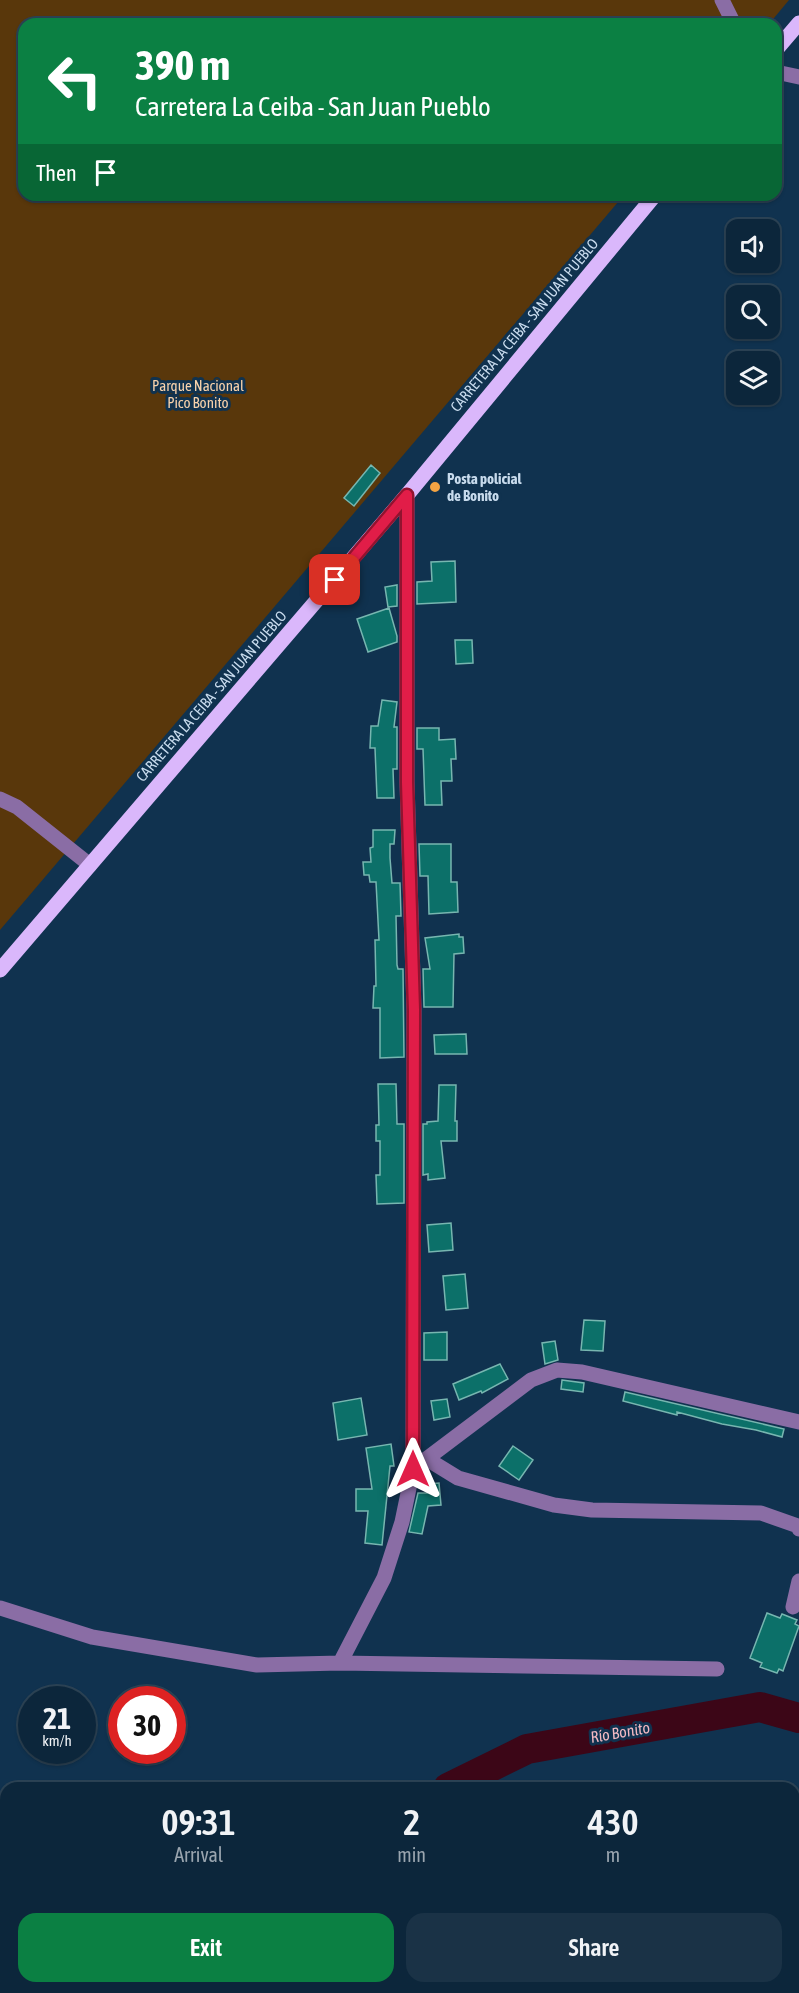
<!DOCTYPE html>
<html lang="en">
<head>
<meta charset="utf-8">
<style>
  :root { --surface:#0c263b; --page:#1a3246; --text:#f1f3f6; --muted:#9aa5af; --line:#2c4355; --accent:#0b8043 }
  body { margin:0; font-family:"Asap Condensed",sans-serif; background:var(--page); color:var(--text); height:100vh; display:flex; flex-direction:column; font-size:22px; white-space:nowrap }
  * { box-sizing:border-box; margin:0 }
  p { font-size:20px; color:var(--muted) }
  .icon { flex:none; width:33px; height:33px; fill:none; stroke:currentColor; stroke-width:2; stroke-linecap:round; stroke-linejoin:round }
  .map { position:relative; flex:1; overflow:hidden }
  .side { position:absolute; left:0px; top:1782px; width:800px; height:212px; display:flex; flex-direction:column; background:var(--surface); border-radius:18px 18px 0 0; box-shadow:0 2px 4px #0004,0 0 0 2px var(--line) }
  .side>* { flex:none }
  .guide { position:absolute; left:18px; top:18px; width:764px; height:183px; border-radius:18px; box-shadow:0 2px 4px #0004,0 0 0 2px var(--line); background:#0b8043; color:#fff; overflow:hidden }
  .fabs { position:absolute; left:726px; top:219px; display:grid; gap:12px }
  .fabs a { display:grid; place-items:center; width:54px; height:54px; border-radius:12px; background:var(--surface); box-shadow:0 2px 4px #0004,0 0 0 2px var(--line); font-size:30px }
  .speed { position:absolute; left:18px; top:1686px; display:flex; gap:12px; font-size:30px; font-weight:700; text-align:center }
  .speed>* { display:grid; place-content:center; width:78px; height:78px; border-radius:50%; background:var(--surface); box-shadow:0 2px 4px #0004,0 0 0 2px var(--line); line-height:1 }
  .speed small { font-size:15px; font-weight:400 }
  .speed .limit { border:9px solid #d22; background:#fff; color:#111 }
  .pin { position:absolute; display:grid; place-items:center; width:51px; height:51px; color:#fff; margin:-26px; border-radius:12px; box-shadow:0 3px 9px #0006 }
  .me { position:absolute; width:66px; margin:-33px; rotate:0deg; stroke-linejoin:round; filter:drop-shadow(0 0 4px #0008) }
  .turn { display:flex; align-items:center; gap:21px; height:126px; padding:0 18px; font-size:27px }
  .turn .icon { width:78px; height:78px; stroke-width:2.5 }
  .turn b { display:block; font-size:42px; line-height:51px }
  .then { display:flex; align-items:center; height:57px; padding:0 18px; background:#0003; gap:12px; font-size:22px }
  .eta { display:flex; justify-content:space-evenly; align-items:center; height:102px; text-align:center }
  .eta b { font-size:36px; font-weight:600; line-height:42px }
  .button { display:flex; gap:12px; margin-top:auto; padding:12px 18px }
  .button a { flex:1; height:69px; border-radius:18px; background:var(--accent); color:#fff; font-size:24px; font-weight:600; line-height:69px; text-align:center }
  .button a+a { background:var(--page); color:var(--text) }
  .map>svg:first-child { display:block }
</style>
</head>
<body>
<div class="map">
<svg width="799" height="1993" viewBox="0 0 799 1993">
  <rect width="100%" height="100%" fill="#10324f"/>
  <path fill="#59370b" d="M 0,0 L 789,0 L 769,24 L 24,24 L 24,195 L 624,195 L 0,930 Z"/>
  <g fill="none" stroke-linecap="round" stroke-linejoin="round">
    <path stroke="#3c0617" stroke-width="30" d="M 448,1788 L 527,1749 L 760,1707 L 799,1718
      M 0,1890 L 6,1892"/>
  </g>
  <path fill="#0c7069" stroke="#77b6b0" stroke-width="1.5" d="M 371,465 L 380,473 L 354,506 L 344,498 Z
    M 455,561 L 456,602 L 417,604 L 417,582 L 432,581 L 431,562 Z
    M 397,585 L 397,606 L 388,607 L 385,587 Z
    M 389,608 L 397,636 L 397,642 L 368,652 L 357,619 Z
    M 455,640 L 472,640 L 473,663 L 456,664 Z
    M 382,700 L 397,702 L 394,727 L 397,727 L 397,769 L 393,769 L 394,798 L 377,798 L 375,748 L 370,748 L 371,726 L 378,726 Z
    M 417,728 L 439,728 L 439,740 L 455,739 L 456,759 L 451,759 L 452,781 L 441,781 L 442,805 L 425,805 L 423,749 L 417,749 Z
    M 373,830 L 395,830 L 394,844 L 390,844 L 390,858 L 392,883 L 400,883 L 401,916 L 396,916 L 397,965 L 398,969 L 403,969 L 404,1057 L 380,1058 L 380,1008 L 373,1008 L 374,986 L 376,986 L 375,940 L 379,940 L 376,882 L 370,882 L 369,875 L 364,875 L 363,862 L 371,862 L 370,848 L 373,847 Z
    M 419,844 L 451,844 L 451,882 L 457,882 L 458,912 L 429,914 L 428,876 L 420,876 Z
    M 459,934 L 459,937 L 463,937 L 464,953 L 454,954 L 453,1007 L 424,1007 L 423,969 L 430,969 L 425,938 Z
    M 466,1034 L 467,1054 L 435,1054 L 434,1035 Z
    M 378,1084 L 396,1084 L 397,1124 L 404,1124 L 404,1203 L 377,1204 L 376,1175 L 380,1175 L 380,1141 L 376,1141 L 376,1125 L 379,1125 Z
    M 439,1085 L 456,1085 L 455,1121 L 457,1121 L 457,1141 L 441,1141 L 445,1178 L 428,1180 L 428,1174 L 423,1175 L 423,1124 L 427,1124 L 427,1122 L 438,1121 Z
    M 451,1223 L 453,1250 L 429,1252 L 427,1225 Z
    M 465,1274 L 468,1308 L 446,1310 L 443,1276 Z
    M 584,1320 L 605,1321 L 603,1351 L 581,1350 Z
    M 447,1332 L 447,1360 L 424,1360 L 424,1333 Z
    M 555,1341 L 558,1360 L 545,1364 L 542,1343 Z
    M 500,1364 L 508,1379 L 482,1393 L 481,1391 L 459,1400 L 453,1384 Z
    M 562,1380 L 584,1383 L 583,1392 L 561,1389 Z
    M 625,1392 L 784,1429 L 782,1437 L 756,1430 L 722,1424 L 677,1412 L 677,1415 L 623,1401 Z
    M 361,1398 L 367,1435 L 338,1440 L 333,1403 Z
    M 447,1399 L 450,1417 L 434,1420 L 431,1401 Z
    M 391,1444 L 394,1466 L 390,1466 L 382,1545 L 365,1543 L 368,1511 L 356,1511 L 356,1489 L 372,1489 L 366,1448 Z
    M 513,1446 L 533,1460 L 519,1480 L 499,1466 Z
    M 439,1483 L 441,1505 L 428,1506 L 422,1534 L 409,1532 L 418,1493 L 427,1493 L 427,1484 Z
    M 767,1613 L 780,1618 L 782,1614 L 797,1620 L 795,1624 L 799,1626 L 783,1671 L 779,1669 L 777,1673 L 760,1667 L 762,1663 L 750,1658 Z"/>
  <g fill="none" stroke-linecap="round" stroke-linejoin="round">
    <path stroke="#8a6da5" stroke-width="15" d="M 722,0 L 734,24
      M 776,72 L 799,77
      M 0,799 L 17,807 L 90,865
      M 427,1459 L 458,1478 L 554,1505 L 592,1510 L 761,1513 L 798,1526 L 799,1529
      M 413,1469 L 531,1380 L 557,1370 L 582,1372 L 799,1422
      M 793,1607 L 799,1581
      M 0,1608 L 92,1637 L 257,1665 L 340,1663 L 717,1669
      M 340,1663 L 384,1578 L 402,1522 L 413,1469 L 414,1010 L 407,782 L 407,495"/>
    <path stroke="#dab7fb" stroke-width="15" d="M 776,50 L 799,23
      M 0,970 L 407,495 L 655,195"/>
  </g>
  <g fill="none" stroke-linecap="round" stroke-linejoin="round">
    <defs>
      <path id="route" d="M 335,580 L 407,495 L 407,782 L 414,1010 L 413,1469"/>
    </defs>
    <use href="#route" stroke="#92132f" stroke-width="15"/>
    <use href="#route" stroke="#e11d48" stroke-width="10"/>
  </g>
  <circle fill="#f4a443" stroke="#10324f" stroke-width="2" cx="435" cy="487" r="6"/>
  <g text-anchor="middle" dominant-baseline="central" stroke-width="6" stroke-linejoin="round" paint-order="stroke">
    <g font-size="15" fill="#c8dbed" stroke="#10324f">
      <text transform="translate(524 325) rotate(-50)">CARRETERA LA CEIBA - SAN JUAN PUEBLO</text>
      <text transform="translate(211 696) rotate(-49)">CARRETERA LA CEIBA - SAN JUAN PUEBLO</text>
    </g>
    <g font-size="15" fill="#f8d2ab" stroke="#10324f">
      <text x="198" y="385">Parque Nacional<tspan x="198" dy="17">Pico Bonito</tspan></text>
    </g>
    <g font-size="15" font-weight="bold" fill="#c8dbed" stroke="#10324f" text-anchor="start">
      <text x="447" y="478">Posta policial<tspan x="447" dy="17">de Bonito</tspan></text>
    </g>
    <g font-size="16" font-style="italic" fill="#f2b9c2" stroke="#10324f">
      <text transform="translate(620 1732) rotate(-10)">Río Bonito</text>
    </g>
  </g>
</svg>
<div class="fabs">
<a><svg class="icon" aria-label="sound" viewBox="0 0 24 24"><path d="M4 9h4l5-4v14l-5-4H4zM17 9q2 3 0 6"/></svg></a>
<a><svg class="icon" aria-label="search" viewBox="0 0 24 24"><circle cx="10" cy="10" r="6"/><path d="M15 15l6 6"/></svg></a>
<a><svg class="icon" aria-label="layers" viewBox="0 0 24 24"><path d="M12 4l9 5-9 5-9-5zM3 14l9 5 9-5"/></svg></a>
</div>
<div class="speed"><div>21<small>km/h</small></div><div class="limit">30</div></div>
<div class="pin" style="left:335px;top:580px;background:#d93025"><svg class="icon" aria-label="arrive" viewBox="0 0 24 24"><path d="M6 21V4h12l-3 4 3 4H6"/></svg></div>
<svg class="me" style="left:413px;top:1469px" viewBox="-20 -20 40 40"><path d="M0-17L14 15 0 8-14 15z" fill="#e11d48" stroke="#fff" stroke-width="4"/></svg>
<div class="guide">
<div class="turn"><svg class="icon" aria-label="left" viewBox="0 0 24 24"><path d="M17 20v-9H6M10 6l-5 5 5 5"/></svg><div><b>390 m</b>Carretera La Ceiba - San Juan Pueblo</div></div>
<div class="then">Then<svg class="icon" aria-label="arrive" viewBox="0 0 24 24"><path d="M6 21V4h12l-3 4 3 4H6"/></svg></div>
</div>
<section class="side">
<div class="eta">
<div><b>09:31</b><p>Arrival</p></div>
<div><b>2</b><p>min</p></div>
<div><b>430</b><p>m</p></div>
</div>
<div class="button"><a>Exit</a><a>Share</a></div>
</section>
</div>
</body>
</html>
